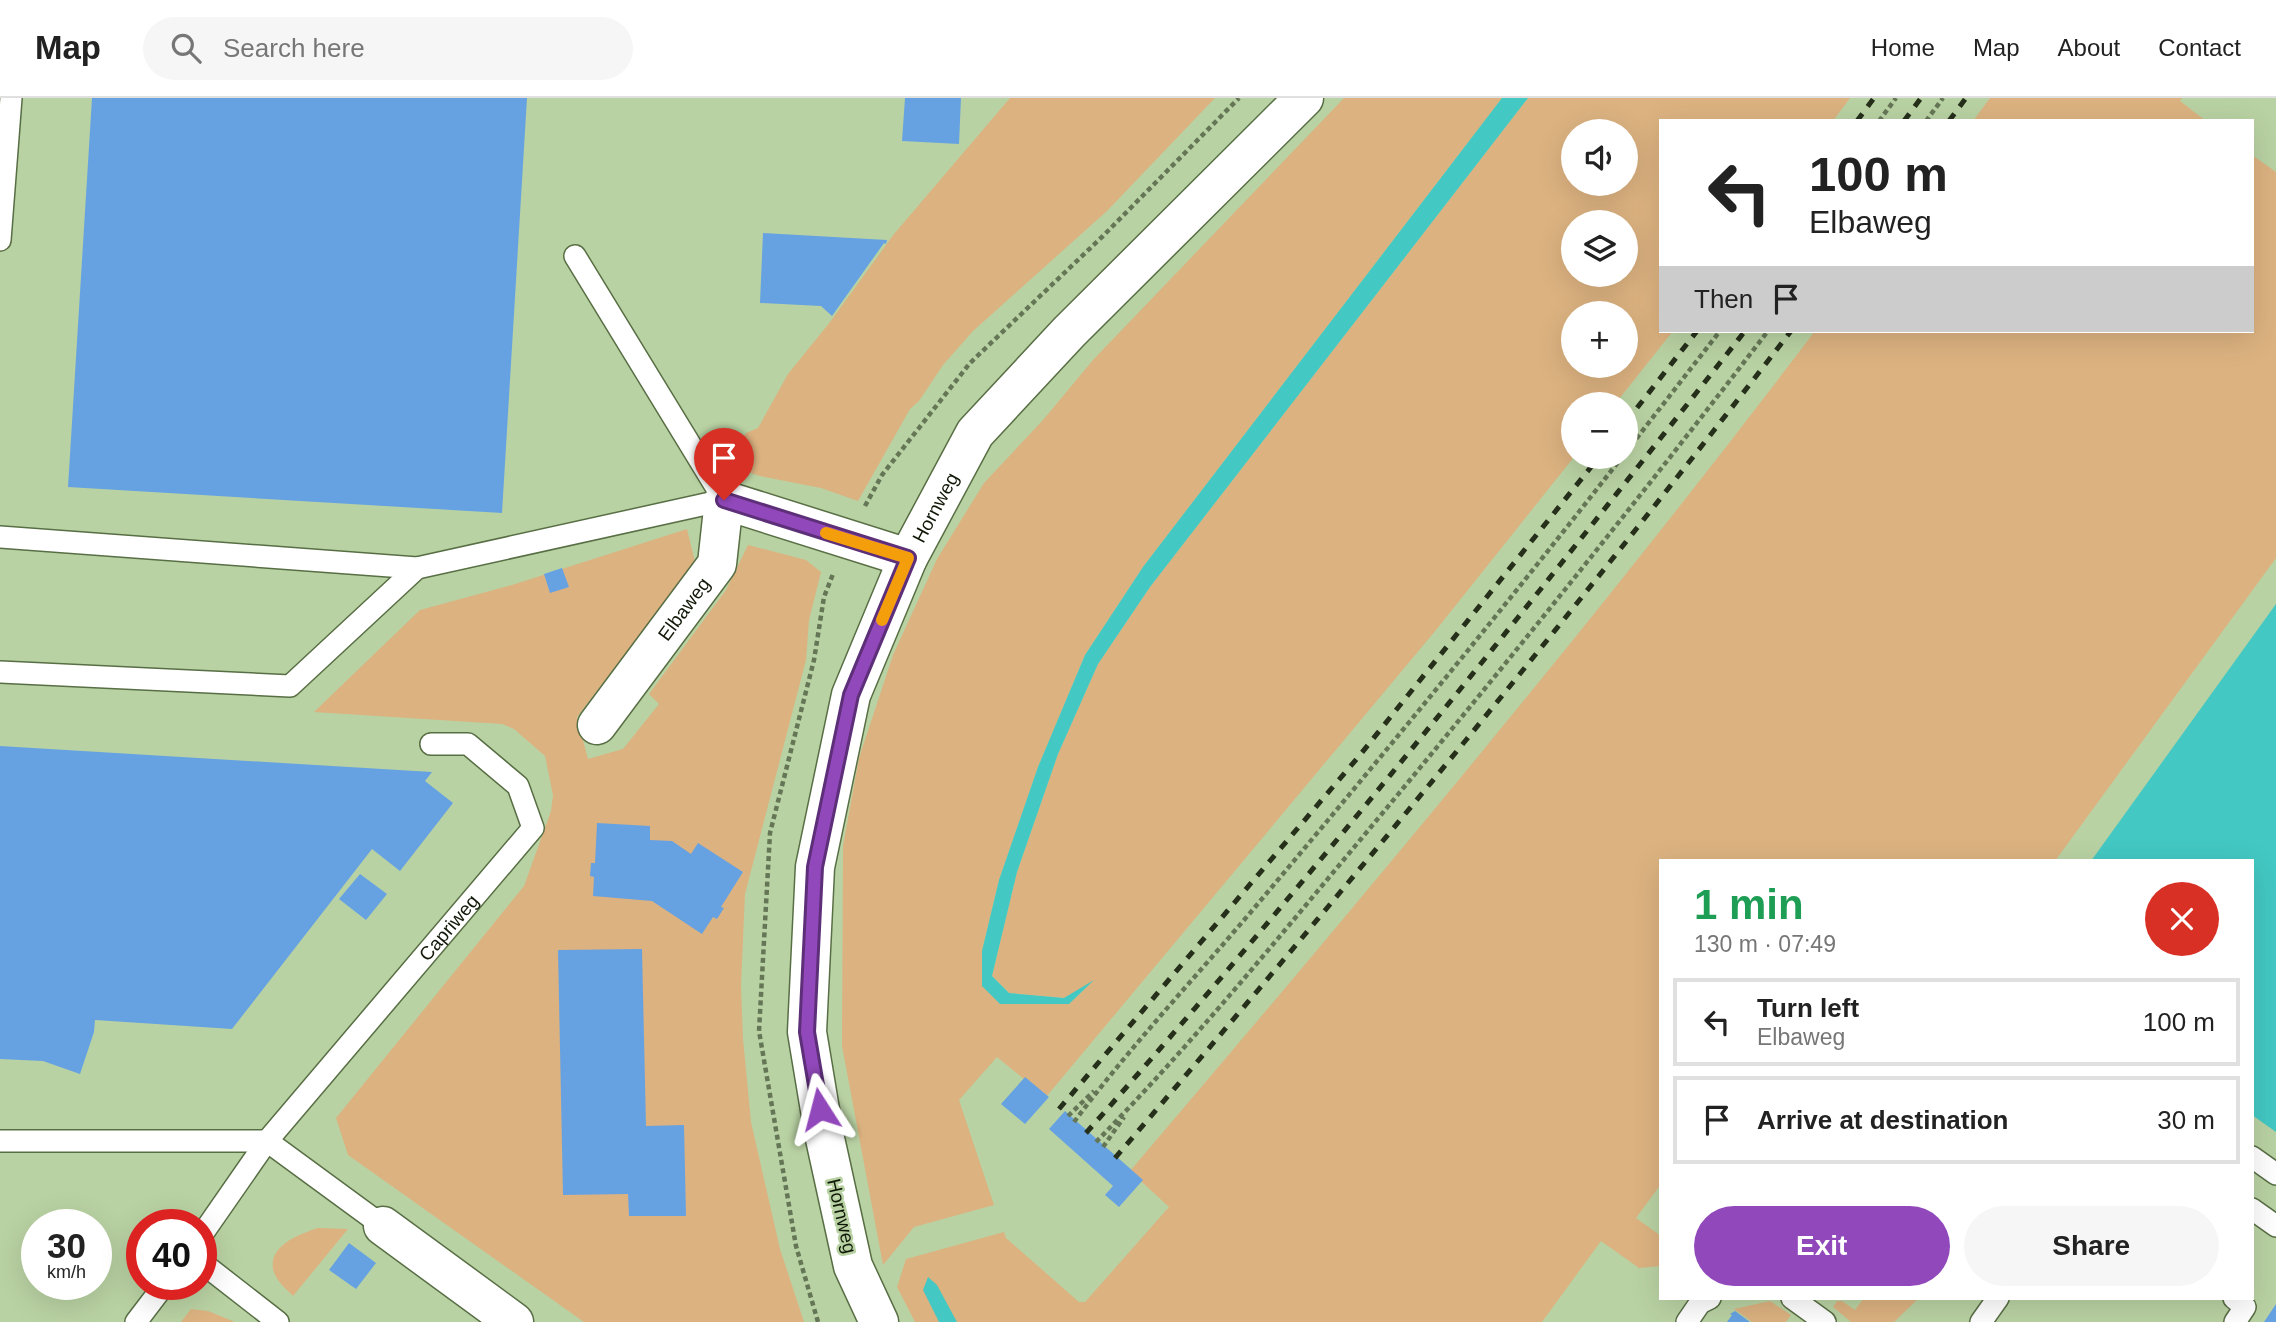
<!DOCTYPE html>
<html lang="en">
<head>
<meta charset="utf-8">
<style>
  :root { --surface:#fff; --page:#f6f6f6; --text:#222; --muted:#767676; --line:#e0e0e0; --accent:#9148ba }
  body { margin:0; font-family:Arial,sans-serif; background:var(--page); color:var(--text); height:100vh; display:flex; flex-direction:column; font-size:26px; white-space:nowrap }
  * { box-sizing:border-box; margin:0 }
  p { font-size:23px; color:var(--muted) }
  .icon { flex:none; width:38px; height:38px; fill:none; stroke:currentColor; stroke-width:2; stroke-linecap:round; stroke-linejoin:round }
  .map { position:relative; flex:1; overflow:hidden }
  .drawer { position:absolute; left:1659px; top:761px; width:595px; height:441px; display:flex; flex-direction:column; background:var(--surface); border-radius:0px; box-shadow:0 7px 28px #0002 }
  .drawer>* { flex:none }
  .hud { position:absolute; left:1659px; top:21px; width:595px; height:214px; border-radius:0px; box-shadow:0 7px 28px #0002; background:#fff; color:var(--text); overflow:hidden }
  .fabs { position:absolute; left:1561px; top:21px; display:grid; gap:14px }
  .fabs a { display:grid; place-items:center; width:77px; height:77px; border-radius:50%; background:var(--surface); box-shadow:0 7px 28px #0002; font-size:35px }
  .speed { position:absolute; left:21px; top:1111px; display:flex; gap:14px; font-size:35px; font-weight:700; text-align:center }
  .speed>* { display:grid; place-content:center; width:91px; height:91px; border-radius:50%; background:var(--surface); box-shadow:0 7px 28px #0002; line-height:1 }
  .speed small { font-size:18px; font-weight:400 }
  .speed .limit { border:10px solid #d22; background:#fff; color:#111 }
  .pin { position:absolute; display:grid; place-items:center; width:60px; height:60px; color:#fff; margin:-72px -30px; border-radius:50% 50% 50% 0; rotate:-45deg; box-shadow:0 0 7px #0007 }
  .pin .icon { rotate:45deg }
  .me { position:absolute; width:77px; margin:-38px; rotate:351deg; stroke-linejoin:round; filter:drop-shadow(0 0 5px #0008) }
  .turn { display:flex; align-items:center; gap:24px; height:147px; padding:0 35px; font-size:32px }
  .turn .icon { width:91px; height:91px; stroke-width:2.5 }
  .turn b { display:block; font-size:49px; line-height:60px }
  .then { display:flex; align-items:center; height:66px; padding:0 35px; background:#0003; gap:14px; font-size:26px }
  .round { display:grid; place-items:center; flex:none; width:74px; height:74px; border-radius:37px; background:var(--page) }
  .overview { display:flex; align-items:center; justify-content:space-between; height:119px; padding:0 35px }
  h1 { font-size:42px; font-weight:700; line-height:52px; color:#1e9e55 }
  .primary-button { display:flex; gap:14px; margin-top:auto; padding:14px 35px }
  .primary-button a { flex:1; height:80px; border-radius:42px; background:var(--accent); color:#fff; font-size:28px; font-weight:700; line-height:80px; text-align:center }
  .primary-button a+a { background:var(--page); color:var(--text) }
  ul { padding:0; list-style:none }
  li { display:flex; align-items:center; gap:21px; height:88px; margin:0 14px 10px; padding:0 21px; border:4px solid var(--line); border-radius:0px }
  li div { flex:1 }
  li b { display:block; font-size:26px }
  li em { font-style:normal }
  header { display:flex; align-items:center; gap:42px; box-sizing:border-box; height:98px; padding:0 35px; background:var(--surface); border-bottom:2px solid var(--line) }
  header strong { font-size:33px }
  nav { display:flex; gap:38px; margin-inline-start:auto; font-size:24px }
  .search { width:490px; height:63px; background:var(--page); display:flex; align-items:center; gap:18px; box-sizing:border-box; padding:0 24px; border-radius:38px; color:var(--muted); font-size:26px }
  .map>svg:first-child { display:block }
</style>
</head>
<body>
<header>
<strong>Map</strong>
<div class="search"><svg class="icon" aria-label="search" viewBox="0 0 24 24"><circle cx="10" cy="10" r="6"/><path d="M15 15l6 6"/></svg>Search here</div>
<nav><a>Home</a><a>Map</a><a>About</a><a>Contact</a></nav>
</header>
<div class="map">
<svg width="2276" height="1224" viewBox="0 0 2276 1224">
  <rect width="100%" height="100%" fill="#b9d2a3"/>
  <path fill="#dcb280" fill-rule="evenodd" d="M 1010,0 L 1215,0 L 1107,113 L 973,233 L 943,267 L 919,303 L 910,311 L 858,403 L 821,390 L 760,378 L 725,367 L 746,335 L 758,330 L 788,276 L 830,224 L 894,136 Z
    M 1344,0 L 1502,0 L 1143,469 L 1085,557 L 1038,669 L 999,782 L 982,853 L 1000,906 L 1069,906 L 1091,885 L 1064,900 L 1009,895 L 992,878 L 1017,774 L 1058,656 L 1098,566 L 1150,489 L 1528,0 L 1850,0 L 1833,23 L 1661,23 L 1661,233 L 1673,233 L 1615,306 L 1573,306 L 1574,359 L 1436,532 L 1046,999 L 997,959 L 959,1002 L 994,1107 L 914,1129 L 883,1167 L 842,948 L 843,748 L 859,660 L 893,557 L 937,461 L 984,385 L 1043,322 L 1093,262 ZM 1573,33 L 1626,33 L 1626,86 L 1573,86 ZM 1573,124 L 1626,124 L 1626,177 L 1573,177 ZM 1573,215 L 1626,215 L 1626,268 L 1573,268 Z
    M 1990,0 L 2182,0 L 2180,3 L 2206,23 L 1973,23 Z
    M 2252,57 L 2276,74 L 2276,460 L 2055,763 L 1661,763 L 1661,1086 L 1636,1120 L 1661,1138 L 1661,1168 L 1639,1170 L 1601,1143 L 1542,1224 L 915,1224 L 897,1189 L 906,1161 L 1004,1134 L 1006,1140 L 1079,1204 L 1085,1204 L 1169,1109 L 1130,1073 C 1364,798 1597,521 1815,233 L 2252,233 Z
    M 687,431 L 695,464 L 577,619 L 588,661 L 623,651 L 659,606 L 649,596 L 726,492 L 748,447 L 806,462 L 821,474 L 809,522 L 806,562 L 745,796 L 741,887 L 743,941 L 751,1024 L 780,1151 L 804,1224 L 584,1224 L 348,1057 L 336,1020 L 524,788 L 551,713 L 553,697 L 545,658 L 514,631 L 502,626 L 314,614 L 420,512 L 512,487 Z
    M 318,1130 L 348,1131 L 293,1198 C 286,1191 275,1182 273,1171 C 269,1147 300,1136 318,1130 Z
    M 1863,1201 L 1863,1200 L 1918,1201 L 1894,1224 L 1851,1224 L 1833,1209 L 1837,1203 L 1842,1203 L 1855,1212 Z
    M 1770,1203 L 1791,1217 L 1786,1224 L 1752,1224 L 1734,1211 Z
    M 191,1211 L 208,1213 L 235,1224 L 181,1224 Z"/>
  <path fill="#43c8c3" d="M 1502,0 L 1528,0 L 1150,489 L 1098,566 L 1058,656 L 1017,774 L 992,878 L 1009,895 L 1064,900 L 1094,882 L 1069,906 L 1000,906 L 982,888 L 982,853 L 999,782 L 1038,669 L 1085,557 L 1143,469 Z
    M 2276,506 L 2276,1034 L 2252,1017 L 2252,763 L 2091,763 Z
    M 928,1179 L 937,1187 L 957,1224 L 939,1224 L 923,1192 Z"/>
  <path fill="#66a2e2" d="M 92,0 L 527,0 L 502,415 L 68,389 Z
    M 905,0 L 961,0 L 959,46 L 902,43 Z
    M 763,135 L 887,142 L 886,146 L 884,145 L 832,218 L 821,208 L 760,205 Z
    M 562,470 L 569,489 L 550,495 L 544,476 Z
    M 0,648 L 432,674 L 425,683 L 453,705 L 400,773 L 372,751 L 232,931 L 95,922 L 94,934 L 80,976 L 43,963 L 0,961 Z
    M 597,725 L 650,728 L 650,742 L 672,743 L 691,756 L 698,745 L 743,774 L 721,809 L 724,810 L 717,821 L 713,819 L 702,836 L 652,803 L 593,798 L 594,779 L 590,778 L 591,765 L 595,765 Z
    M 360,776 L 387,796 L 366,822 L 339,801 Z
    M 642,851 L 646,1028 L 684,1027 L 686,1118 L 629,1118 L 628,1096 L 563,1097 L 558,852 Z
    M 1025,979 L 1049,999 L 1025,1026 L 1001,1006 Z
    M 1065,1013 L 1143,1082 L 1119,1109 L 1105,1097 L 1113,1088 L 1049,1031 Z
    M 349,1145 L 376,1165 L 356,1191 L 329,1172 Z
    M 2276,1206 L 2276,1224 L 2264,1224 Z
    M 1735,1213 L 1750,1224 L 1727,1224 L 1732,1217 L 1730,1216 Z"/>
  <g fill="none" stroke-linecap="round" stroke-linejoin="round">
    <defs>
      <g id="lane">
        <path d="M 0,142 L 11,0"/>
        <path d="M 0,439 L 417,470 L 724,402 L 575,158"/>
        <path d="M 0,574 L 290,588 L 417,470"/>
        <path d="M 0,1043 L 267,1043"/>
        <path d="M 267,1043 L 383,1128"/>
        <path d="M 2252,1059 L 2276,1076"/>
        <path d="M 2252,1111 L 2276,1128"/>
        <path id="s1" d="M 201,1138 L 267,1043 L 533,730 L 518,688 L 468,646 L 431,646"/>
        <path d="M 201,1164 L 278,1224"/>
        <path d="M 1792,1200 L 1825,1224"/>
        <path d="M 2234,1200 L 2245,1209 L 2235,1224"/>
        <path d="M 136,1224 L 165,1186"/>
        <path d="M 1687,1224 L 1700,1205 L 1710,1200"/>
        <path d="M 1981,1224 L 1998,1200"/>
      </g>
      <g id="street">
        <path id="s2" d="M 597,627 L 717,466 L 724,402 L 908,460"/>
        <path d="M 383,1128 L 514,1224"/>
      </g>
      <g id="secondary">
        <path id="s3" d="M 879,1224 L 853,1168 L 824,1036 L 807,934 L 815,769 L 851,597 L 908,460 L 975,335 L 1069,234 L 1304,0"/>
      </g>
    </defs>
    <use href="#lane" stroke="#586e44" stroke-width="24"/>
    <use href="#street" stroke="#586e44" stroke-width="41"/>
    <use href="#secondary" stroke="#586e44" stroke-width="41"/>
    <path stroke="#657656" stroke-width="4.5" stroke-dasharray="5 3.5" stroke-linecap="butt" d="M 1879,23 L 1896,0
      M 1926,23 L 1943,0
      M 1626,354 L 1720,233
      M 865,408 L 882,377 L 970,265 L 1103,138 L 1239,0
      M 1068,1018 L 1094,993
      M 1074,1024 C 1132,946 1199,876 1261,802 C 1384,656 1505,509 1622,359
      M 1096,1044 C 1190,948 1275,844 1361,741 C 1500,574 1636,405 1768,233
      M 1103,1049 L 1124,1019
      M 818,1224 L 796,1148 L 759,933 L 770,735 L 814,562 L 824,499 L 833,476"/>
    <use href="#lane" stroke="#fff" stroke-width="21"/>
    <use href="#street" stroke="#fff" stroke-width="38"/>
    <use href="#secondary" stroke="#fff" stroke-width="38"/>
    <path stroke="#252f1a" stroke-width="5" stroke-dasharray="9 9" stroke-linecap="butt" d="M 1857,23 L 1874,0
      M 1904,23 L 1921,0
      M 1949,23 L 1966,0
      M 1626,324 L 1697,233
      M 1059,1011 L 1360,657 L 1599,359
      M 1086,1035 C 1316,776 1531,505 1745,233
      M 1115,1060 C 1347,790 1574,515 1791,233"/>
  </g>
  <g fill="none" stroke-linecap="round" stroke-linejoin="round">
    <defs>
      <path id="route" d="M 724,402 L 908,460 L 851,597 L 815,769 L 807,934 L 820,1011"/>
    </defs>
    <use href="#route" stroke="#5e2f79" stroke-width="18"/>
    <use href="#route" stroke="#9148ba" stroke-width="12"/>
    <path stroke="#f59e0b" stroke-width="12" d="M 826,435 L 908,460 L 882,522"/>
  </g>
  <g text-anchor="middle" dominant-baseline="central" stroke-width="5" stroke-linejoin="round" paint-order="stroke">
    <g font-size="19" fill="#101807" stroke="#b9d2a3">
      <text stroke="none"><textPath href="#s3" startOffset="847">Hornweg</textPath></text>
      <text stroke="none"><textPath href="#s2" startOffset="145">Elbaweg</textPath></text>
      <text stroke="none"><textPath href="#s1" startOffset="396">Capriweg</textPath></text>
      <text transform="translate(842 1118) rotate(77)">Hornweg</text>
    </g>
  </g>
</svg>
<div class="fabs">
<a><svg class="icon" aria-label="sound" viewBox="0 0 24 24"><path d="M4 9h4l5-4v14l-5-4H4zM17 9q2 3 0 6"/></svg></a>
<a><svg class="icon" aria-label="layers" viewBox="0 0 24 24"><path d="M12 4l9 5-9 5-9-5zM3 14l9 5 9-5"/></svg></a>
<a>+</a>
<a>−</a>
</div>
<div class="speed"><div>30<small>km/h</small></div><div class="limit">40</div></div>
<div class="pin" style="left:724px;top:402px;background:#d93025"><svg class="icon" aria-label="arrive" viewBox="0 0 24 24"><path d="M6 21V4h12l-3 4 3 4H6"/></svg></div>
<svg class="me" style="left:820px;top:1011px" viewBox="-20 -20 40 40"><path d="M0-17L14 15 0 8-14 15z" fill="#9148ba" stroke="#fff" stroke-width="4"/></svg>
<div class="hud">
<div class="turn"><svg class="icon" aria-label="left" viewBox="0 0 24 24"><path d="M17 20v-9H6M10 6l-5 5 5 5"/></svg><div><b>100 m</b>Elbaweg</div></div>
<div class="then">Then<svg class="icon" aria-label="arrive" viewBox="0 0 24 24"><path d="M6 21V4h12l-3 4 3 4H6"/></svg></div>
</div>
<section class="drawer">
<div class="overview"><div><h1>1 min</h1><p>130 m · 07:49</p></div><a class="round" style="background:#d93025;color:#fff"><svg class="icon" aria-label="close" viewBox="0 0 24 24"><path d="M6 6l12 12M18 6L6 18"/></svg></a></div>
<ul>
<li><svg class="icon" aria-label="left" viewBox="0 0 24 24"><path d="M17 20v-9H6M10 6l-5 5 5 5"/></svg><div><b>Turn left</b><p>Elbaweg</p></div><em>100 m</em></li>
<li><svg class="icon" aria-label="arrive" viewBox="0 0 24 24"><path d="M6 21V4h12l-3 4 3 4H6"/></svg><div><b>Arrive at destination</b></div><em>30 m</em></li>
</ul>
<div class="primary-button"><a>Exit</a><a>Share</a></div>
</section>
</div>
</body>
</html>
